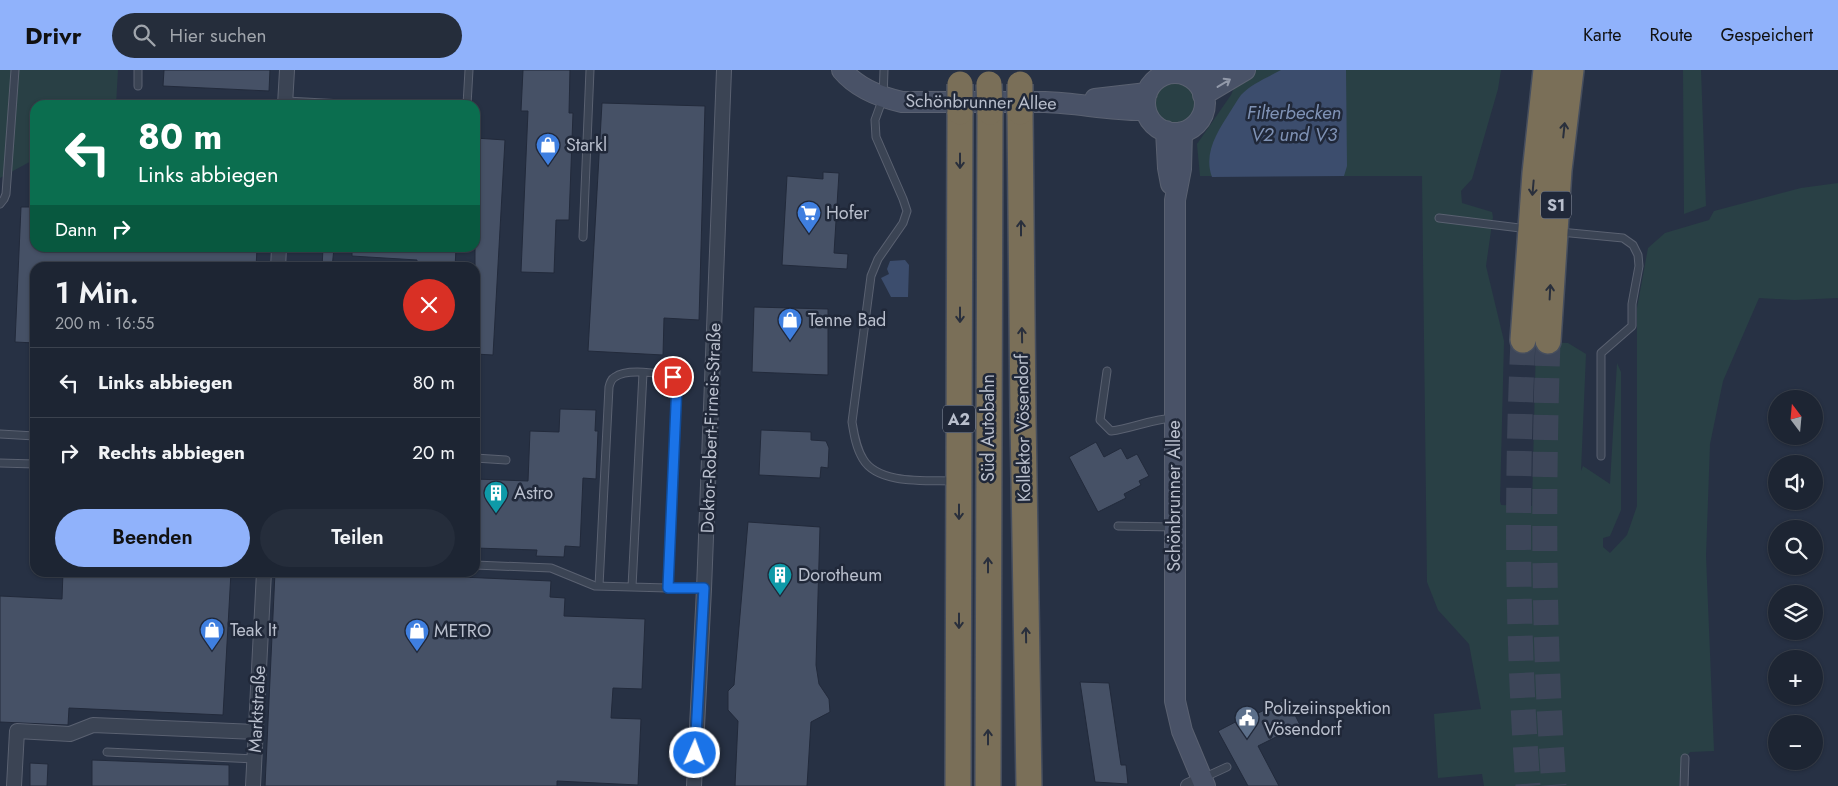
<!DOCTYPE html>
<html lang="de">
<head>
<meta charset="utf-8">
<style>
  :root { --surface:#1d2533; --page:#252d3b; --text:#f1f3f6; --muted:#a0a5ac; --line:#3b424e; --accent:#90b2fb }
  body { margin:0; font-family:Jost,sans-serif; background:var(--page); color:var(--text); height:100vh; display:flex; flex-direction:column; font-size:19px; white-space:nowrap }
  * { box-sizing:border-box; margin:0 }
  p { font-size:16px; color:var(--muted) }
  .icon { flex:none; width:28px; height:28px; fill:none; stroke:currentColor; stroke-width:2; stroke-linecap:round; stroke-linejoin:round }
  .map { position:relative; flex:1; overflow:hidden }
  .details { position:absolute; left:30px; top:192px; width:450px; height:315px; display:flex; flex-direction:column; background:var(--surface); border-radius:15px; box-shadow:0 1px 4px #0004,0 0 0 1px var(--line) }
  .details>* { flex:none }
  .banner { position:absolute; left:30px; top:30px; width:450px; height:152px; border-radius:15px; box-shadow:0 1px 4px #0004,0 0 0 1px var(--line); background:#0b6e4f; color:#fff; overflow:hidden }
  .needle { width:32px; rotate:344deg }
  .tools { position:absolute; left:1768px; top:320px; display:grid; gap:10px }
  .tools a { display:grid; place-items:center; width:55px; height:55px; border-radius:50%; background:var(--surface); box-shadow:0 1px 4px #0004,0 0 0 1px var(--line); font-size:25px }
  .pin { position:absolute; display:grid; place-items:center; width:42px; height:42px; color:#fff; margin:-21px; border:2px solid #fff; border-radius:50%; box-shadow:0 1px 5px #0007 }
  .me { position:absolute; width:55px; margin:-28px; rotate:2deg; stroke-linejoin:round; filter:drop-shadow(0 0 4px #0008) }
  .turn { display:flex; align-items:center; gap:18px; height:105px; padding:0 25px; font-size:22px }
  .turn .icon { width:65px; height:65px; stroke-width:2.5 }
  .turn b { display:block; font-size:35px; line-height:42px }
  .then { display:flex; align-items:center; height:48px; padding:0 25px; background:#0003; gap:10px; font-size:19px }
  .round { display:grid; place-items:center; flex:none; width:52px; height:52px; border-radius:26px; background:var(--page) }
  .summary { display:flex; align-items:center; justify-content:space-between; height:85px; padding:0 25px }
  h1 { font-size:30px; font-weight:600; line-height:38px }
  .button { display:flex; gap:10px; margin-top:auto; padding:10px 25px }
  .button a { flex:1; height:58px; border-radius:30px; background:var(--accent); color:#111; font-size:20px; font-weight:600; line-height:58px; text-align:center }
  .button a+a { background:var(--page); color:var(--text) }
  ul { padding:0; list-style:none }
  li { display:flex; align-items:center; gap:15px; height:70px; padding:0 25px; border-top:1px solid var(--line) }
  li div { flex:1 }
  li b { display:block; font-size:19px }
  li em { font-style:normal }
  header { display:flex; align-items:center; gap:30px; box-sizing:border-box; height:70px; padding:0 25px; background:var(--accent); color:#111 }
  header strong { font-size:24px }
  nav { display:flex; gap:28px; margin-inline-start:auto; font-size:18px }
  .search { width:350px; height:45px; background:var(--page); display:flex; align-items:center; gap:12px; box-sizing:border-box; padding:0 18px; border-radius:28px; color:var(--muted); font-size:19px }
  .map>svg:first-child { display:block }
</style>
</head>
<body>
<header>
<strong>Drivr</strong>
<div class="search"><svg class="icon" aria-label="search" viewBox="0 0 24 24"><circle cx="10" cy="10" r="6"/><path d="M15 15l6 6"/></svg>Hier suchen</div>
<nav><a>Karte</a><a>Route</a><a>Gespeichert</a></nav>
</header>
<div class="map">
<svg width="1838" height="716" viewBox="0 0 1838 716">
  <rect width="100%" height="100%" fill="#273144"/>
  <path fill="#294045" d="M 0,0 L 118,0 L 116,35 L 35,35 L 35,89 L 0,108 Z
    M 1256,0 L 1501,0 L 1498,19 L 1472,109 L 1461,121 L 1462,133 L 1492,142 L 1493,147 L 1486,196 L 1504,271 L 1500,431 L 1501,435 L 1532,436 L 1536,272 L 1568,273 L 1586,284 L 1581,401 L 1583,396 L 1610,414 L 1617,293 L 1621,302 L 1621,440 L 1610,466 L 1603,468 L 1603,477 L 1610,483 L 1627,465 L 1637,436 L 1637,238 L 1648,178 L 1665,163 L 1709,150 L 1714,141 L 1801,118 L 1838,113 L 1838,228 L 1795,230 L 1759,228 L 1723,311 L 1710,374 L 1706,486 L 1714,681 L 1690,682 L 1681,695 L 1679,716 L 1484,716 L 1482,704 L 1438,708 L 1434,644 L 1481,639 L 1469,574 L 1438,540 L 1427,512 L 1422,106 L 1200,106 L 1197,74 L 1231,25 L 1236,13 Z
    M 1683,0 L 1701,0 L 1706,136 L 1684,144 Z
    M1152 33a22 22 0 1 1 44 0a22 22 0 1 1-44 0Z"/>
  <path fill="#3c4d6d" d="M 1281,0 L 1346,0 L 1347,96 L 1344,106 L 1212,107 C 1203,83 1218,61 1230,42 C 1234,36 1237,30 1241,25 C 1251,14 1268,7 1281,0 Z
    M 905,190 L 909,195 L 908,227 L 891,227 L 881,208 L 889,204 L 887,199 L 890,191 Z"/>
  <path fill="#465166" stroke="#222a3b" d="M 164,0 L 270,0 L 269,21 L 163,16 Z
    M 523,0 L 570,0 L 569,43 L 573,43 L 569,150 L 556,150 L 554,203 L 521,202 L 528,41 L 521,41 Z
    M 602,33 L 705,36 L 699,250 L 664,248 L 663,285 L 588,281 Z
    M 475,68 L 505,70 L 493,285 L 475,284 Z
    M 823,102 L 839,103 L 834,183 L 848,184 L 847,199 L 782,195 L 787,106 L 823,109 Z
    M 21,137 L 35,137 L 35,178 L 257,178 L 256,198 L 35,198 L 35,273 L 15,272 Z
    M 323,178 L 334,178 L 332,198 L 322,198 Z
    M 352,178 L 456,178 L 455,198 L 417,198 L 417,190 L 352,186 Z
    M 754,237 L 828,239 L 828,305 L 752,302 Z
    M 560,339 L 596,340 L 595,361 L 598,361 L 596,409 L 583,408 L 580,477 L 565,476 L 564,487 L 536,486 L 537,480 L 475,478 L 475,409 L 528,411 L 530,361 L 559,362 Z
    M 761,360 L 811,362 L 811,370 L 826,371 L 829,378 L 828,398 L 821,397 L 820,408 L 759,405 Z
    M 1096,372 L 1104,387 L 1121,378 L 1127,389 L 1137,384 L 1149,406 L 1139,411 L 1141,415 L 1124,424 L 1126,428 L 1098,442 L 1069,387 Z
    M 748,452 L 820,457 L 816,595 L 819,614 L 829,629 L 830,642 L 811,652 L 807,716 L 735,716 L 738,651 L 728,640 L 728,621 L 734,615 Z
    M 63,502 L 231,502 L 223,645 L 69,638 L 68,655 L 0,652 L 0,526 L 62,529 Z
    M 275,502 L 349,502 L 551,511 L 550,527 L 565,528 L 564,546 L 645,549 L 642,619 L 613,618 L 611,648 L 641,649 L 638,715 L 557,711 L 557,716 L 265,716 Z
    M 1080,612 L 1109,613 L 1121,695 L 1126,695 L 1128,714 L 1095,712 Z
    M 1287,629 L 1300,655 L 1258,676 L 1279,716 L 1248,716 L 1218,661 L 1245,647 L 1246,649 Z
    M 92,690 L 229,695 L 229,716 L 92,716 Z
    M 30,693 L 48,694 L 47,716 L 30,716 Z"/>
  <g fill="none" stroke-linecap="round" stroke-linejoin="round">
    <path stroke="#3d4659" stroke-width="25" stroke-dasharray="25 12" stroke-linecap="butt" d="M 1523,270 C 1516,419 1517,567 1528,716
      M 1548,271 C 1543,420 1543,568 1554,716"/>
    <defs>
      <path id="service" d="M 884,0 L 883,28 L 875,50 L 876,67 L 903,129 L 907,141 L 903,153 L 878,189 L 871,206 L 852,352 C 854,364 856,378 863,389 C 878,415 928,410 954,411
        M 1169,0 L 1169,4
        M 138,16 L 138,0
        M 286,31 L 362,35
        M 467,35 L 469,0
        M 0,134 L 4,129 L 6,124 L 15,0
        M 1439,148 L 1528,159
        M 1560,162 L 1623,168 L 1633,175 L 1638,185 L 1639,196 L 1632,234 L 1632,256 L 1601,283 L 1601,386
        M 583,167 L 590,0
        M 1107,301 L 1100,350 L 1111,361 C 1133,358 1152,349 1174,348
        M 0,364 L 35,366
        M 475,388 L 506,390
        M 0,393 L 35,394
        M 1118,456 L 1174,457
        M 475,495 L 551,498 L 595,516 L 704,519
        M 599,516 L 609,317 C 610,313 611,309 615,307 C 627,298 659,303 673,307 L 677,313 L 668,518
        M 632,517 L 643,303
        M 107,682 L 255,689
        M 1203,708 L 1227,697
        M 1684,716 L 1685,688"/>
      <path id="minor" d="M 285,35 L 287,0
        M 278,198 L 279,178
        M 14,716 L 17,661 L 70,664 L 93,655 L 256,662
        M 253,716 L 264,502
        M 694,716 L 704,519 L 724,0
        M 1188,716 L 1202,710"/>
      <path id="secondary" d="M 842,0 C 857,18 880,27 902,32 L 1045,32 C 1079,33 1112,41 1146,40
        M1145 33a30 30 0 1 1 60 0a30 30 0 1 1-60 0Z
        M 1197,11 L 1219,0
        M 1203,25 L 1245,0
        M 1095,29 L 1147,23
        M 1166,61 L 1168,98 L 1171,114
        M 1182,62 L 1181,99 L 1175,130 L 1175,631 L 1182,661 L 1205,716"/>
      <path id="motorway" d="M 1020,42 L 1023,347 L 1029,716
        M 1523,270 L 1535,103 L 1546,0
        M 1548,271 L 1559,100 L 1571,0
        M 958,716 L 960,42
        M 988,716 L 990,42"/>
    </defs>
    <use href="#service" stroke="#5a6171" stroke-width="9"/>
    <use href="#minor" stroke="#5a6171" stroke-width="16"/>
    <use href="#secondary" stroke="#5a6171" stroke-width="22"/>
    <use href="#motorway" stroke="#464e5e" stroke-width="28"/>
    <use href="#service" stroke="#3b4454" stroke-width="7"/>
    <use href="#minor" stroke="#3b4454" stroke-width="14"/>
    <use href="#secondary" stroke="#495267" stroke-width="20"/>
    <use href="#motorway" stroke="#7a6f58" stroke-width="25"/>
    <defs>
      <path id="motorway-bridge" d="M 989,14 L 990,42
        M 960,42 L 960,14
        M 1020,42 L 1020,14"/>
    </defs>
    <use href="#motorway-bridge" stroke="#464e5e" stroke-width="28" stroke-linecap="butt"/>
    <use href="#motorway-bridge" stroke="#7a6f58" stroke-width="25"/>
  </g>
  <defs><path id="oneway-shaft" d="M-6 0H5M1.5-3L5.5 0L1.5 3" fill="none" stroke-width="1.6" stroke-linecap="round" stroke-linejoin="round" transform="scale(1.25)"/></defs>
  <use stroke="#9299a9" href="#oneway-shaft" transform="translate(1224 13) rotate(-31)"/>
  <g stroke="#292f3c">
    <use href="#oneway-shaft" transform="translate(1564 60) rotate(-84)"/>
    <use href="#oneway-shaft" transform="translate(960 91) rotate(90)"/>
    <use href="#oneway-shaft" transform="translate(1533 118) rotate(95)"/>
    <use href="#oneway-shaft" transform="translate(1021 158) rotate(-90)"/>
    <use href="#oneway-shaft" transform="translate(1550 222) rotate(-87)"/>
    <use href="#oneway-shaft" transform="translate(960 245) rotate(90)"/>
    <use href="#oneway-shaft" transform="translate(1022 265) rotate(-91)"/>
    <use href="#oneway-shaft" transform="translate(959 442) rotate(90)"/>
    <use href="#oneway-shaft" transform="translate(988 495) rotate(-90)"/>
    <use href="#oneway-shaft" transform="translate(959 551) rotate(90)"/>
    <use href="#oneway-shaft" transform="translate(1026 565) rotate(-91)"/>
    <use href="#oneway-shaft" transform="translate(988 667) rotate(-90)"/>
  </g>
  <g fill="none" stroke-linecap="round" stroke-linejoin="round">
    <defs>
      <path id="route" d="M 673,307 L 677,313 L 668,518 L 704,518 L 695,683"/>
    </defs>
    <use href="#route" stroke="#114b97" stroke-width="12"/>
    <use href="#route" stroke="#1a73e8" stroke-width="9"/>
  </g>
  <defs>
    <symbol id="shop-pin" viewBox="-11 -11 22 30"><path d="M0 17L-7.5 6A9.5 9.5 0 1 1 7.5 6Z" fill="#3f7fe0" stroke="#202839"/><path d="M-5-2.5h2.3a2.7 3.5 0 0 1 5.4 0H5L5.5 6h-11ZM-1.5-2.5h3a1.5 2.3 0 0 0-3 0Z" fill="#fff"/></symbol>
    <symbol id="supermarket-pin" viewBox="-11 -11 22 30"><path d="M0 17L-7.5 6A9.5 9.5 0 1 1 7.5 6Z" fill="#3f7fe0" stroke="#202839"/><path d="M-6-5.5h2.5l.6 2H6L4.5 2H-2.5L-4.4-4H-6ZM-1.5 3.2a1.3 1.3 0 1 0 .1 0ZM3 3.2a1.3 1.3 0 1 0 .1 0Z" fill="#fff"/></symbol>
    <symbol id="building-pin" viewBox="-11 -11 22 30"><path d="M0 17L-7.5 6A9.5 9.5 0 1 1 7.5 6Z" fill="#0f9aa8" stroke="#202839"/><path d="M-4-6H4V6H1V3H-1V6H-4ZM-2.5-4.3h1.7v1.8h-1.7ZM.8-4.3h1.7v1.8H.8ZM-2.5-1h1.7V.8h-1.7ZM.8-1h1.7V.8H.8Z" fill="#fff"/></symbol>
    <symbol id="civic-pin" viewBox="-11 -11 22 30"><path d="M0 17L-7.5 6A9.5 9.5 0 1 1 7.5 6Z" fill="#5c6f8a" stroke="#202839"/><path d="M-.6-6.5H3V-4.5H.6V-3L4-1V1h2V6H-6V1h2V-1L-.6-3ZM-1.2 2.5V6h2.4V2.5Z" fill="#fff"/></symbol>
  </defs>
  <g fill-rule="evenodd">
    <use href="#shop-pin" x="534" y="61" width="28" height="38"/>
    <use href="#supermarket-pin" x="795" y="129" width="28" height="38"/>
    <use href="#shop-pin" x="776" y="236" width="28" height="38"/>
    <use href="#building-pin" x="482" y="409" width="28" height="38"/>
    <use href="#building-pin" x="766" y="491" width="28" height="38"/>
    <use href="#shop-pin" x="198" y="546" width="28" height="38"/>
    <use href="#shop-pin" x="403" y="547" width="28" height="38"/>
    <use href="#civic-pin" x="1233" y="634" width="28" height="38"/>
  </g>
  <g text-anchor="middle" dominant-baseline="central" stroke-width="5" stroke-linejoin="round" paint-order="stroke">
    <g fill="#202839" stroke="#8b92a1" stroke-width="1">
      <rect x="1541" y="121.5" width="30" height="27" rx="4"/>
      <rect x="943" y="335.5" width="32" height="27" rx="4"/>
    </g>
    <g font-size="16" font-weight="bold" fill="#b9bfcd">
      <text x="1556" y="135">S1</text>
      <text x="959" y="349">A2</text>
    </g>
    <g font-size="18" fill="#b9bfcd" stroke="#202839">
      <text transform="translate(981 32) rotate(1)">Schönbrunner Allee</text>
      <text transform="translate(711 358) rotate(-88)">Doktor-Robert-Firneis-Straße</text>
      <text transform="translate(988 358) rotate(-90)">Süd Autobahn</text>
      <text transform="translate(1023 358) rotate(-91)">Kollektor Vösendorf</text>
      <text transform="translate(1174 426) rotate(-90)">Schönbrunner Allee</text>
      <text transform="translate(257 639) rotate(-87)">Marktstraße</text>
    </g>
    <g font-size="18" fill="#b9bfcd" stroke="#202839" text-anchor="start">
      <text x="566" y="75">Starkl</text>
      <text x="826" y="143">Hofer</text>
      <text x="808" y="250">Tenne Bad</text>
      <text x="514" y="423">Astro</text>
      <text x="798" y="505">Dorotheum</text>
      <text x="230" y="560">Teak It</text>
      <text x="434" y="561">METRO</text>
      <text x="1264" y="638">Polizeiinspektion<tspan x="1264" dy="21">Vösendorf</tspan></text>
    </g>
    <g font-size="19" font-style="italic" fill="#7f92b5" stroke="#202839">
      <text x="1294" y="42">Filterbecken<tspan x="1294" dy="22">V2 und V3</tspan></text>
    </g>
  </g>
</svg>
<div class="tools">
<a><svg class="needle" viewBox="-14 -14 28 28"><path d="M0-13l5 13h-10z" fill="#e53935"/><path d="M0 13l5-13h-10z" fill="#a0a5ac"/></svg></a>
<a><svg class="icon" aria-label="sound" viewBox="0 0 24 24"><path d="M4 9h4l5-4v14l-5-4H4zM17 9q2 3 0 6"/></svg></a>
<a><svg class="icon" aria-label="search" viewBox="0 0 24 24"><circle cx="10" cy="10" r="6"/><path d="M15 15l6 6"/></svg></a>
<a><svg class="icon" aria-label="layers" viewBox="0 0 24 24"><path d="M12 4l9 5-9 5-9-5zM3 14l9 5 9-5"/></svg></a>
<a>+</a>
<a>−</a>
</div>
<div class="pin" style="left:673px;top:307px;background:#d93025"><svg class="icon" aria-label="arrive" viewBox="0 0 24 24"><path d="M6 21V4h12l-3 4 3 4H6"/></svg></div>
<svg class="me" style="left:695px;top:683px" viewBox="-20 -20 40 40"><circle r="17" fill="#1a73e8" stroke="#fff" stroke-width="3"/><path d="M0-11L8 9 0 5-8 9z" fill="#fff"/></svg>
<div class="banner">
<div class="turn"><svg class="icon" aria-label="left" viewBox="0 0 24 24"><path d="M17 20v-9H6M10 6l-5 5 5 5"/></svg><div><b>80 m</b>Links abbiegen</div></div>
<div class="then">Dann<svg class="icon" aria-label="right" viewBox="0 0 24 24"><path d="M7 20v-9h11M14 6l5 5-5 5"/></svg></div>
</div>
<section class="details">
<div class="summary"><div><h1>1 Min.</h1><p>200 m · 16:55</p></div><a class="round" style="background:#d93025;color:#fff"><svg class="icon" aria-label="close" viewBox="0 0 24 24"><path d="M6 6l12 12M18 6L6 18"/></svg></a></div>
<ul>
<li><svg class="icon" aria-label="left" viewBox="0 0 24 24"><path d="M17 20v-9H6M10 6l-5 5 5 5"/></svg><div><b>Links abbiegen</b></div><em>80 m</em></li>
<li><svg class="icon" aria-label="right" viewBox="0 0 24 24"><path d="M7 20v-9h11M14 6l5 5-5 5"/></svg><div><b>Rechts abbiegen</b></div><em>20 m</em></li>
</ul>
<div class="button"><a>Beenden</a><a>Teilen</a></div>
</section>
</div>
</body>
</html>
